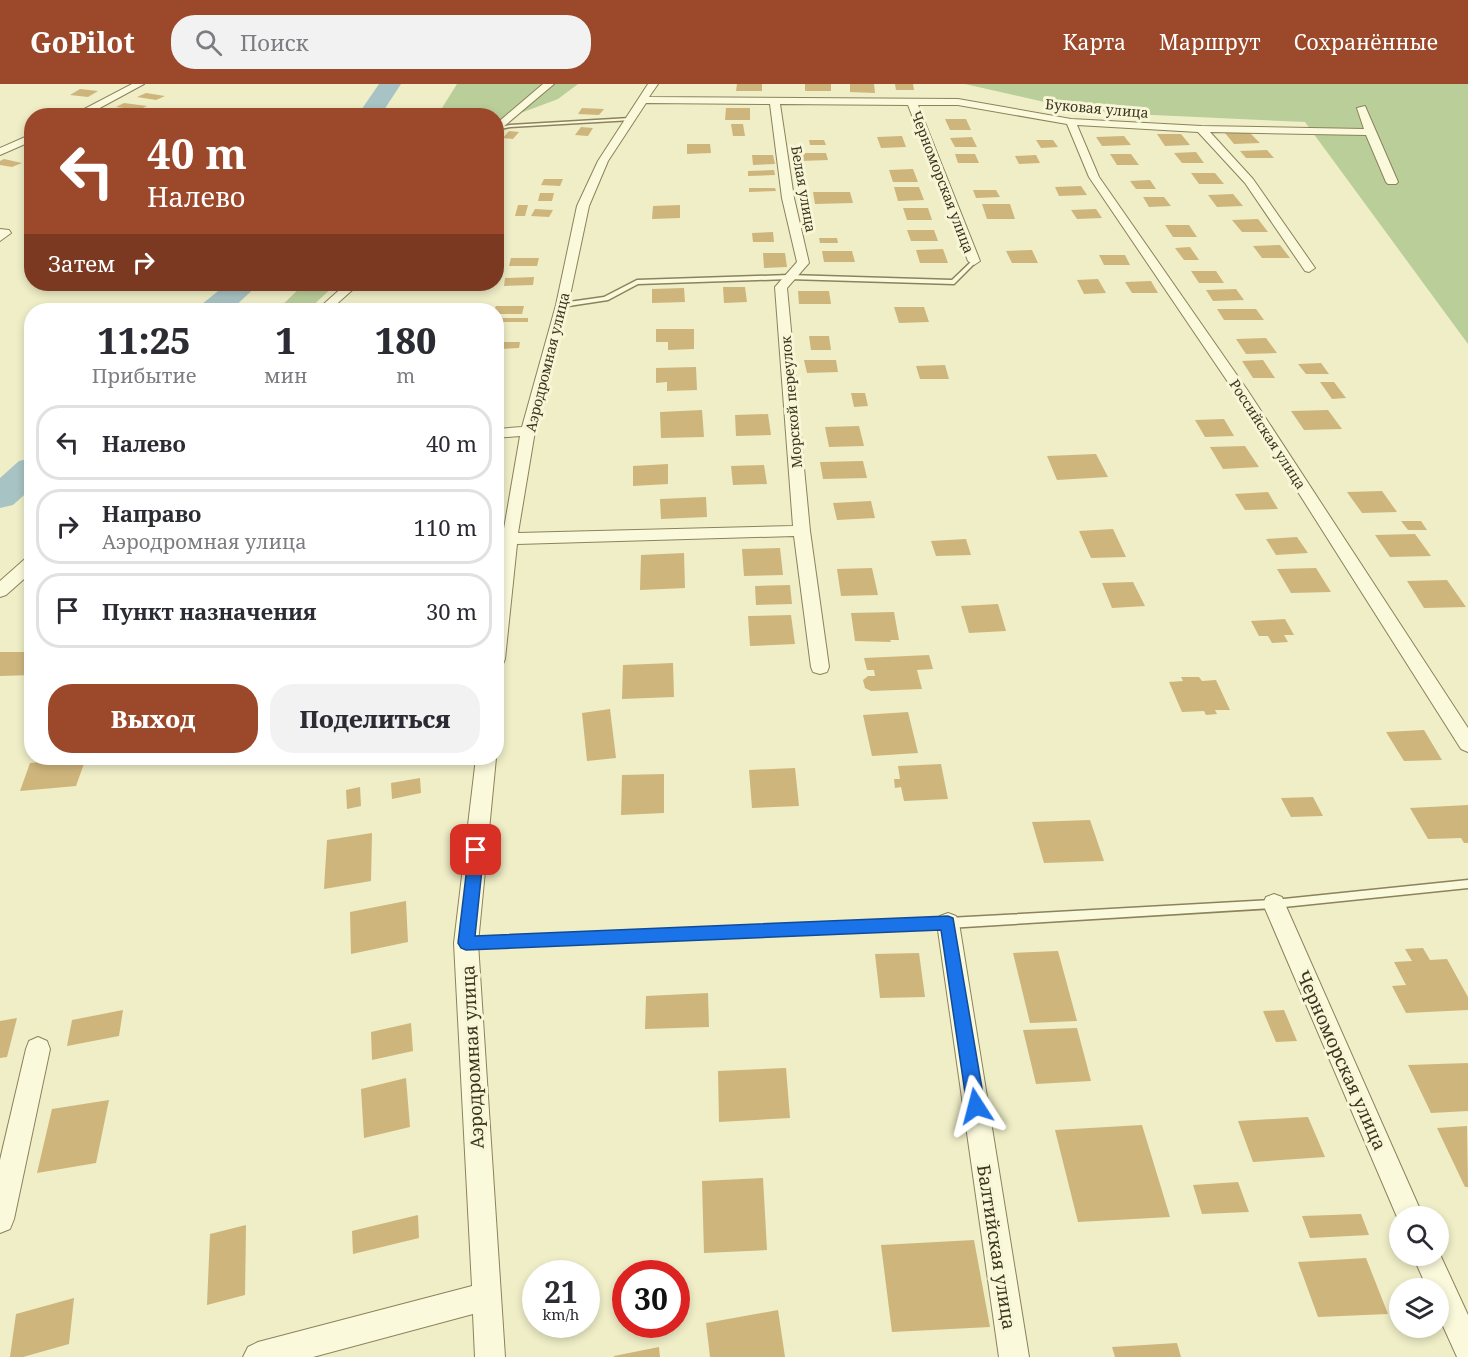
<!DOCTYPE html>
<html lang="ru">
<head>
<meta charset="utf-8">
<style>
  :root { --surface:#fff; --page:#f2f2f3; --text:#2b2b33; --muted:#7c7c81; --line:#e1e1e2; --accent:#9c482a }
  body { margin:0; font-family:"Noto Serif",serif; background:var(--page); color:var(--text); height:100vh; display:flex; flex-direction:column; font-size:22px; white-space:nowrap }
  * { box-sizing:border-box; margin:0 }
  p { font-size:20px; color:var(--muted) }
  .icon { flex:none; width:33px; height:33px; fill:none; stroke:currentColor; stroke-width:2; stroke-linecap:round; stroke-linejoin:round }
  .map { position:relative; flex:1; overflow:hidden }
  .side { position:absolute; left:24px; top:219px; width:480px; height:462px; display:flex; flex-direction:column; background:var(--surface); border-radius:24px; box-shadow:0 3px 9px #0003 }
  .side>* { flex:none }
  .hud { position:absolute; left:24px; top:24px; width:480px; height:183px; border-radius:24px; box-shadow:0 3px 9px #0003; background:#9c482a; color:#fff; overflow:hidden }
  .tools { position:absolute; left:1389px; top:1122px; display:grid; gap:12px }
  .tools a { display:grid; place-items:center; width:60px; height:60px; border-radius:50%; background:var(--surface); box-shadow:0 3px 9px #0003; font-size:30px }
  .speed { position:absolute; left:522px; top:1176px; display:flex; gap:12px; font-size:30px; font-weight:700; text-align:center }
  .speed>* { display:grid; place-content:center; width:78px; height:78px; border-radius:50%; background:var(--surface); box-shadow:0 3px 9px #0003; line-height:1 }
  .speed small { font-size:15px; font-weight:400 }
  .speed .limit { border:9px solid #d22; background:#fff; color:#111 }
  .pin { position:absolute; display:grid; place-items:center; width:51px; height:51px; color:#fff; margin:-26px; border-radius:12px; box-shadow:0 3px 9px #0006 }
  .me { position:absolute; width:66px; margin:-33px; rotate:351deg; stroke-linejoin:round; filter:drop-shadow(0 0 4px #0008) }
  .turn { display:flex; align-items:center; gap:21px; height:126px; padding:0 24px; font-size:27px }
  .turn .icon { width:78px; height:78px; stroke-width:2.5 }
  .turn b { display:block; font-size:42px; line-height:51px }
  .then { display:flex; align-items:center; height:57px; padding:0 24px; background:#0003; gap:12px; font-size:22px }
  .eta { display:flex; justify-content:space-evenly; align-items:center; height:102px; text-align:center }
  .eta b { font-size:36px; font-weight:800; line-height:42px }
  .action { display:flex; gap:12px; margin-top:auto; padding:12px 24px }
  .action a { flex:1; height:69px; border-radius:24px; background:var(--accent); color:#fff; font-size:24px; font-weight:800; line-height:69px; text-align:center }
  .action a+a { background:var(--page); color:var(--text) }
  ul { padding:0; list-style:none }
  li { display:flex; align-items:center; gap:18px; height:75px; margin:0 12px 9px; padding:0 12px; border:3px solid var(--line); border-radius:24px }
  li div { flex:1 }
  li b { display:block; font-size:22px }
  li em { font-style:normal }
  header { display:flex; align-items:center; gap:36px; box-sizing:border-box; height:84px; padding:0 30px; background:var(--accent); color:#fff }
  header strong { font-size:28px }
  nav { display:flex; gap:33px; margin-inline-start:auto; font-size:21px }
  .search { width:420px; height:54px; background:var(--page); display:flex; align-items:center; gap:15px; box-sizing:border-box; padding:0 21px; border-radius:24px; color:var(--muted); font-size:22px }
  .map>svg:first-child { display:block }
</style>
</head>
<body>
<header>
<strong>GoPilot</strong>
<div class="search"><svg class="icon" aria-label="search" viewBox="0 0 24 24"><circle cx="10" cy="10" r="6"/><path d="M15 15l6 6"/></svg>Поиск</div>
<nav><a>Карта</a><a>Маршрут</a><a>Сохранённые</a></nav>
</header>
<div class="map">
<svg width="1468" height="1273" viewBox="0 0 1468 1273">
  <rect width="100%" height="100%" fill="#efeec7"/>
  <path fill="#bace9a" d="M 457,0 L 578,0 L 558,15 L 497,38 L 496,32 L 437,32 Z
    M 965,0 L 1468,0 L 1468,260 L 1305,38 L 1131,30 L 1075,25 Z
    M 304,200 L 336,200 L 308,226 L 277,226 Z"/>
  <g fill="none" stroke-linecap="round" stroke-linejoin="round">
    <path fill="#a8c3c3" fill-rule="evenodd" d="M 379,0 L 401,0 L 380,32 L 357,32 Z
      M 227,200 L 259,200 L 231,226 L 198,226 L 202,220 Z
      M 32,374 L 32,404 L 13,421 L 0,424 L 0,394 L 19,377 Z"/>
  </g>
  <path fill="#ceb57c" d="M 737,0 L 762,0 L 762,7 L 736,7 Z
    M 805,0 L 831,0 L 831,7 L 805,7 Z
    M 850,0 L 874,0 L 875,9 L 850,8 Z
    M 895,0 L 913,0 L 914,6 L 896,6 Z
    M 80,5 L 98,7 L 88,13 L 70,11 Z
    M 146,9 L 165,12 L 156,16 L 137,13 Z
    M 124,19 L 147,22 L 139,26 L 116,23 Z
    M 582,24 L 604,25 L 599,31 L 578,30 Z
    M 726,24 L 750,24 L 750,36 L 725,36 Z
    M 945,35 L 966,35 L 971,46 L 950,46 Z
    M 731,40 L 743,40 L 745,52 L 733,52 Z
    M 581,43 L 593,44 L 588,52 L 575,51 Z
    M 509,47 L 519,48 L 513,55 L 503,54 Z
    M 1225,49 L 1250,49 L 1260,59 L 1234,60 Z
    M 1157,50 L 1181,50 L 1190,61 L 1165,62 Z
    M 902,52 L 906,63 L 881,64 L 877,53 Z
    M 1124,52 L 1131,61 L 1102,62 L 1096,53 Z
    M 972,53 L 977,63 L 955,63 L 950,54 Z
    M 809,56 L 824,56 L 826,61 L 810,61 Z
    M 1036,56 L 1053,56 L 1058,63 L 1041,64 Z
    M 687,60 L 710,60 L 711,69 L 687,70 Z
    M 1267,66 L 1274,74 L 1246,74 L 1240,67 Z
    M 1196,68 L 1204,79 L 1182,79 L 1174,69 Z
    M 799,69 L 826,69 L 828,76 L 801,77 Z
    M 955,70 L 975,70 L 979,79 L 958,79 Z
    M 1110,70 L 1131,70 L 1139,81 L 1117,81 Z
    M 752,71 L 773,71 L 775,80 L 753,81 Z
    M 1036,71 L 1040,79 L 1019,80 L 1015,72 Z
    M 4,75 L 22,79 L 12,83 L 0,81 L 0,77 Z
    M 913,85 L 918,98 L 893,98 L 889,86 Z
    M 774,86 L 775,91 L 748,92 L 748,87 Z
    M 1191,89 L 1215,89 L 1224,100 L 1199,100 Z
    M 544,95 L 563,95 L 560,102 L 541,101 Z
    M 1150,96 L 1156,105 L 1136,105 L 1130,97 Z
    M 1081,102 L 1087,111 L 1059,112 L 1055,103 Z
    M 894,103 L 919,103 L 924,116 L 898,117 Z
    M 749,104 L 775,104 L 776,107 L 749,108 Z
    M 973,106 L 996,106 L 1000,113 L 976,114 Z
    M 813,108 L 850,108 L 853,119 L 815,120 Z
    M 540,109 L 554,109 L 552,117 L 538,117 Z
    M 1233,110 L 1243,122 L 1217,123 L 1208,111 Z
    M 1143,113 L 1164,113 L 1171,122 L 1149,123 Z
    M 982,120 L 1010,120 L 1015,135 L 987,135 Z
    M 518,121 L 528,121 L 525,132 L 515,132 Z
    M 680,121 L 680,134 L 652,135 L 653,122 Z
    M 903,124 L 928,124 L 932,136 L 907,136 Z
    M 535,125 L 553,126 L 549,133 L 531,132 Z
    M 1096,125 L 1102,134 L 1077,135 L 1071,126 Z
    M 1258,135 L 1268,148 L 1242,148 L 1232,136 Z
    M 1165,141 L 1189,141 L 1197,153 L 1173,153 Z
    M 907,146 L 934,146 L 938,157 L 911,157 Z
    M 773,148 L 774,158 L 753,158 L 752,149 Z
    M 819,154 L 837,154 L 838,159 L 820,159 Z
    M 1280,161 L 1290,174 L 1262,174 L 1253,162 Z
    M 1190,163 L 1199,176 L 1184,176 L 1175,164 Z
    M 943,165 L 948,179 L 920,179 L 916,166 Z
    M 1032,166 L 1038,179 L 1012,179 L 1006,167 Z
    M 822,167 L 852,167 L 855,178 L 824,178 Z
    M 763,169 L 785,169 L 787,183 L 764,184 Z
    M 1099,171 L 1125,171 L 1130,181 L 1104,181 Z
    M 511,174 L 539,174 L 537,182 L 509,182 Z
    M 1191,187 L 1216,187 L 1224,199 L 1199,199 Z
    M 534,193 L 533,201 L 504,202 L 505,194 Z
    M 1098,195 L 1106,209 L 1084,210 L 1077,196 Z
    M 1151,197 L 1158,209 L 1132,209 L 1125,198 Z
    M 723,203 L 745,203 L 747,218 L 724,219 Z
    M 684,204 L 685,218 L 652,219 L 652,205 Z
    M 1236,205 L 1244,216 L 1213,217 L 1206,206 Z
    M 798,207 L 829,207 L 831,220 L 799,220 Z
    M 496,222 L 524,222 L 522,230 L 496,230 L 496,226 L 494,226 Z
    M 894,223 L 924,223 L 929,238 L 899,239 Z
    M 1217,225 L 1256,225 L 1264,236 L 1224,236 Z
    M 501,234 L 528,234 L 528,238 L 500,238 Z
    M 656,245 L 694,245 L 694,265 L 668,266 L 668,258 L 656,258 Z
    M 809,252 L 829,252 L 831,266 L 811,266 Z
    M 1266,254 L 1277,269 L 1246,270 L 1236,255 Z
    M 500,258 L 520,258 L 519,264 L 498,265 Z
    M 804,276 L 836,276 L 838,288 L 807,289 Z
    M 1263,276 L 1275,294 L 1253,294 L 1242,277 Z
    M 1321,279 L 1329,290 L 1306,290 L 1298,280 Z
    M 945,281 L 949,295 L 920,295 L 916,282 Z
    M 696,283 L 697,306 L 667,307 L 667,298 L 656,299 L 656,284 Z
    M 1320,298 L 1334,298 L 1346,314 L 1332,315 Z
    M 851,309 L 865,309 L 868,322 L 854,323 Z
    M 702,326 L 704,353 L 661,354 L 660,328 Z
    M 1328,326 L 1342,345 L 1304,346 L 1291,327 Z
    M 768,330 L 771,351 L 736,352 L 735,331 Z
    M 1224,335 L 1234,352 L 1205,353 L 1195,336 Z
    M 859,342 L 864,362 L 829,363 L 825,343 Z
    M 1245,362 L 1259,383 L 1223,385 L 1210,363 Z
    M 1096,370 L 1108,393 L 1057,396 L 1047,372 Z
    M 863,377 L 867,394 L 823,395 L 820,378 Z
    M 668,380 L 668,400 L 633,402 L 633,382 Z
    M 764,381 L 767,400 L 733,401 L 731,382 Z
    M 1382,407 L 1397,428 L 1362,429 L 1347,408 Z
    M 1268,408 L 1278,425 L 1245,426 L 1235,410 Z
    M 706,413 L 707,433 L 661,435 L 660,415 Z
    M 871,417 L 875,434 L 837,436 L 833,419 Z
    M 1401,437 L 1421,437 L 1427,446 L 1408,446 Z
    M 1113,445 L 1126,473 L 1091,474 L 1079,447 Z
    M 1415,450 L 1431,472 L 1390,473 L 1375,451 Z
    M 1297,453 L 1308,469 L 1276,471 L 1266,455 Z
    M 966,455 L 971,471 L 936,472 L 931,457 Z
    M 780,464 L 783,491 L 744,492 L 742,465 Z
    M 684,469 L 685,504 L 640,506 L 641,471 Z
    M 872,484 L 878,511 L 841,512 L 837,485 Z
    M 1316,484 L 1331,508 L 1291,509 L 1277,485 Z
    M 1447,496 L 1466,523 L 1424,524 L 1407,497 Z
    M 1133,498 L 1145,522 L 1112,524 L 1102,499 Z
    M 790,501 L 792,520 L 756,521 L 755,502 Z
    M 998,520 L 1006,547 L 969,549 L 961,522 Z
    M 894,528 L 899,556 L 890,556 L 891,558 L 855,557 L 851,529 Z
    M 791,531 L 795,560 L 750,562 L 748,532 Z
    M 1285,535 L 1294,551 L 1284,551 L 1288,558 L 1272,559 L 1268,552 L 1259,552 L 1251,537 Z
    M 0,568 L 32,568 L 32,591 L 0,592 Z
    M 929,571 L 933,585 L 917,586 L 922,605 L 871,607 L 865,604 L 863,596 L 868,592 L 875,592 L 874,586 L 867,586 L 864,574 Z
    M 673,579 L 674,613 L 622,615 L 623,581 Z
    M 1181,593 L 1199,593 L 1202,597 L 1216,596 L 1230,626 L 1215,626 L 1217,630 L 1206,631 L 1204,627 L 1182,628 L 1169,598 L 1183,597 Z
    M 610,625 L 616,674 L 587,677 L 582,629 Z
    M 908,628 L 918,669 L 872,672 L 863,631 Z
    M 1424,646 L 1442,676 L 1404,677 L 1386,648 Z
    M 86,674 L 76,702 L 20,707 L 30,679 Z
    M 941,680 L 948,715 L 904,717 L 901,703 L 895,704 L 894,695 L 900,695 L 898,682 Z
    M 795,684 L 799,722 L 752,724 L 749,686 Z
    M 664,690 L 664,729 L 621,731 L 622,691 Z
    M 420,694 L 421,709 L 392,715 L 391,699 Z
    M 360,703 L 361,722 L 347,725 L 346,706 Z
    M 1313,713 L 1323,732 L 1291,733 L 1281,714 Z
    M 1468,721 L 1468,759 L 1464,759 L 1461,754 L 1428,755 L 1410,724 Z
    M 1090,736 L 1104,777 L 1044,779 L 1032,738 Z
    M 372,749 L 371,797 L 324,805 L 327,756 Z
    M 406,817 L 408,858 L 351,870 L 350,828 Z
    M 1423,864 L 1430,876 L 1447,875 L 1468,913 L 1468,926 L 1406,929 L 1392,902 L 1406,901 L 1394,878 L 1412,877 L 1405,865 Z
    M 1058,867 L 1077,937 L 1030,939 L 1013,869 Z
    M 919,869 L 925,913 L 880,914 L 875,870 Z
    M 708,909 L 709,943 L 645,945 L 646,912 Z
    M 123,926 L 119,952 L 67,962 L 72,936 Z
    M 1284,926 L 1297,957 L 1276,958 L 1263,927 Z
    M 17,934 L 7,973 L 0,974 L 0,937 Z
    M 411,939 L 413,967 L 372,976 L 371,948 Z
    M 1077,944 L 1091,997 L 1036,1000 L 1023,946 Z
    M 1468,979 L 1468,1027 L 1431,1029 L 1408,981 Z
    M 786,984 L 790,1034 L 719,1038 L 718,987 Z
    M 406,994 L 410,1043 L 364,1054 L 361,1005 Z
    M 109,1016 L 96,1079 L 37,1089 L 52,1025 Z
    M 1308,1033 L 1325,1073 L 1253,1078 L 1238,1037 Z
    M 1142,1041 L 1170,1133 L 1078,1138 L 1055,1046 Z
    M 1467,1042 L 1468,1103 L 1465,1103 L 1437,1044 Z
    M 763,1094 L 767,1166 L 704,1169 L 702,1097 Z
    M 1238,1098 L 1249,1128 L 1202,1130 L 1193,1101 Z
    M 1361,1130 L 1369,1151 L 1310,1154 L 1302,1132 Z
    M 418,1131 L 419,1154 L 353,1170 L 352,1147 Z
    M 246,1141 L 245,1211 L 207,1221 L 210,1150 Z
    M 974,1156 L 990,1243 L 892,1248 L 881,1161 Z
    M 1366,1174 L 1388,1230 L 1318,1233 L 1298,1178 Z
    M 74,1214 L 69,1260 L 23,1273 L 10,1273 L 16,1230 Z
    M 778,1226 L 785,1273 L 710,1273 L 706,1239 Z
    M 1177,1259 L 1181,1273 L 1115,1273 L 1112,1263 Z
    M 659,1263 L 660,1273 L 614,1273 L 614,1272 Z"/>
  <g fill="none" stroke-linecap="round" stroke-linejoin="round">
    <defs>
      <path id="lane" d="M 630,34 L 632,36 L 510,43 L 496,46 L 496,44 L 510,41 Z
        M 974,175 L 977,177 L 954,200 L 789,195 L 638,200 L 608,216 L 562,223 L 559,221 L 562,219 L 604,213 L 637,196 L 789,191 L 952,196 Z
        M 1468,796 L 1468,804 L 1274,824 L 948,844 L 466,864 L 462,862 L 461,859 L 462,856 L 466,854 L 948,834 L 1274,816 Z"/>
      <path id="street" d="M 132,0 L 144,0 L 85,32 L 71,32 Z
        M 543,0 L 554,0 L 496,49 L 496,40 Z
        M 648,0 L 658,0 L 649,13 L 958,15 L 1071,35 L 1201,42 L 1364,45 L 1357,24 L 1365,22 L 1398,98 L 1396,100 L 1388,100 L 1386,98 L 1366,51 L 1210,48 L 1253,95 L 1315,184 L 1309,188 L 1305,187 L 1245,99 L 1198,48 L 1077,41 L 1099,93 L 1248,307 L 1468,644 L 1468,668 L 1461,665 L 1234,307 L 1089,93 L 1067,40 L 958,21 L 918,21 L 980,177 L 974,181 L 968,177 L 908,21 L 780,20 L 794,114 L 809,179 L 787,204 L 810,447 L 829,583 L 827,588 L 820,590 L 813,588 L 811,583 L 794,452 L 517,460 L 505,575 L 503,580 L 496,581 L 496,491 L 520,352 L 496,354 L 496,345 L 522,343 L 556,221 L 577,122 L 598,77 ZM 646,19 L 770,20 L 782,114 L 797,178 L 775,203 L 793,442 L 518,449 L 535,347 L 568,221 L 589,122 L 608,77 Z
        M 32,50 L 32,57 L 0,71 L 0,64 Z
        M 0,145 L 9,146 L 11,149 L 0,157 Z
        M 346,200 L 359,200 L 330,226 L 317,226 Z
        M 32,473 L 32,488 L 6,511 L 0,513 L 0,497 L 26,474 Z
        M 476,674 L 496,674 L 478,859 L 505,1273 L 475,1273 L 473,1230 L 313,1273 L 243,1273 L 248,1263 L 258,1258 L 472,1202 L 454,859 Z
        M 1274,810 L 1282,813 L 1285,820 L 1423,1132 L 1400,1132 L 1400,1140 L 1263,820 L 1266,813 Z
        M 948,829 L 956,832 L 959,839 L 1029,1273 L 999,1273 L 937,839 L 940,832 Z
        M 38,953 L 47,957 L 50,965 L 14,1135 L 10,1145 L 0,1149 L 0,1076 L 26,965 L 29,957 Z
        M 1438,1166 L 1468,1231 L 1468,1273 L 1457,1273 L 1438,1231 L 1438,1204 L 1427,1204 L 1413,1172 L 1438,1172 Z"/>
    </defs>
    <use href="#lane" stroke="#8c825c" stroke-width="3"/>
    <use href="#street" stroke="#8c825c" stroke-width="2"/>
    <use href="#lane" fill="#faf9db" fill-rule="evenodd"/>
    <use href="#street" fill="#faf9db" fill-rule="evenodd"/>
  </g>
  <path fill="#1a73e8" stroke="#114b97" stroke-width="1.5" d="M 476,760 L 481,762 L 484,766 L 475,852 L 948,832 L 953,834 L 985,1022 L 982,1028 L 976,1030 L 969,1028 L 967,1022 L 941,846 L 466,866 L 461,864 L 458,859 L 469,766 L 471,762 Z"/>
  <g text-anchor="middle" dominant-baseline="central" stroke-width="6" stroke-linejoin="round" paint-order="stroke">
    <g font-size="14" fill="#3c3520" stroke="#f7f6d7">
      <text transform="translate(1097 24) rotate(5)">Буковая улица</text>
      <text transform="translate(943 98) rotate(69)">Черноморская улица</text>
      <text transform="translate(804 105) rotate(80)">Белая улица</text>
      <text transform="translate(547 278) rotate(-76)">Аэродромная улица</text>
      <text transform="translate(791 318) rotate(-95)">Морской переулок</text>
      <text transform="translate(1268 350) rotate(57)">Российская улица</text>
    </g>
    <g font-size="18" fill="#3c3520" stroke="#f7f6d7">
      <text transform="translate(472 973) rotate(-93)">Аэродромная улица</text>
      <text transform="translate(1342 976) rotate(66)">Черноморская улица</text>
      <text transform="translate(997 1163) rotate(81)">Балтийская улица</text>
    </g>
  </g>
</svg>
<div class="tools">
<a><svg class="icon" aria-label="search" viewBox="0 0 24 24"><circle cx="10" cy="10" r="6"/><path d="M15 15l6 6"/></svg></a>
<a><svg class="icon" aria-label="layers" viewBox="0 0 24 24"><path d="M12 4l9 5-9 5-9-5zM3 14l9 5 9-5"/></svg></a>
</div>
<div class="speed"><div>21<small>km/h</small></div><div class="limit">30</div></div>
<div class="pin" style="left:476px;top:766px;background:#d93025"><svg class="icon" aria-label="arrive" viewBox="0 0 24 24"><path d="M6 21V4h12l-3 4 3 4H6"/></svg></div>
<svg class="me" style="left:976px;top:1022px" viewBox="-20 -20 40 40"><path d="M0-17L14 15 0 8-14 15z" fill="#1a73e8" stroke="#fff" stroke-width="4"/></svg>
<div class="hud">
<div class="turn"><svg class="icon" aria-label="left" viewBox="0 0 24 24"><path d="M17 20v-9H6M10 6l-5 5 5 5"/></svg><div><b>40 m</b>Налево</div></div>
<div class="then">Затем<svg class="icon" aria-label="right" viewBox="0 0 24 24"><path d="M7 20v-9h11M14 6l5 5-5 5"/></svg></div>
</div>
<section class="side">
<div class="eta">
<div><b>11:25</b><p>Прибытие</p></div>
<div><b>1</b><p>мин</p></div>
<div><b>180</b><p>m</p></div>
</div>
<ul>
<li><svg class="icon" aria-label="left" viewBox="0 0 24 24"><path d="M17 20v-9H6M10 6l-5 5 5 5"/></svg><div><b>Налево</b></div><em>40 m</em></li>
<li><svg class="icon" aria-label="right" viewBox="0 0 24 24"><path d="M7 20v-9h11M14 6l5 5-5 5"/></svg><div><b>Направо</b><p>Аэродромная улица</p></div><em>110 m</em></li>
<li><svg class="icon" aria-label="arrive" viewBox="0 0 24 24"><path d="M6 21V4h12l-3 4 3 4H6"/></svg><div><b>Пункт назначения</b></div><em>30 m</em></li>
</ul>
<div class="action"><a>Выход</a><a>Поделиться</a></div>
</section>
</div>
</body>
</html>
